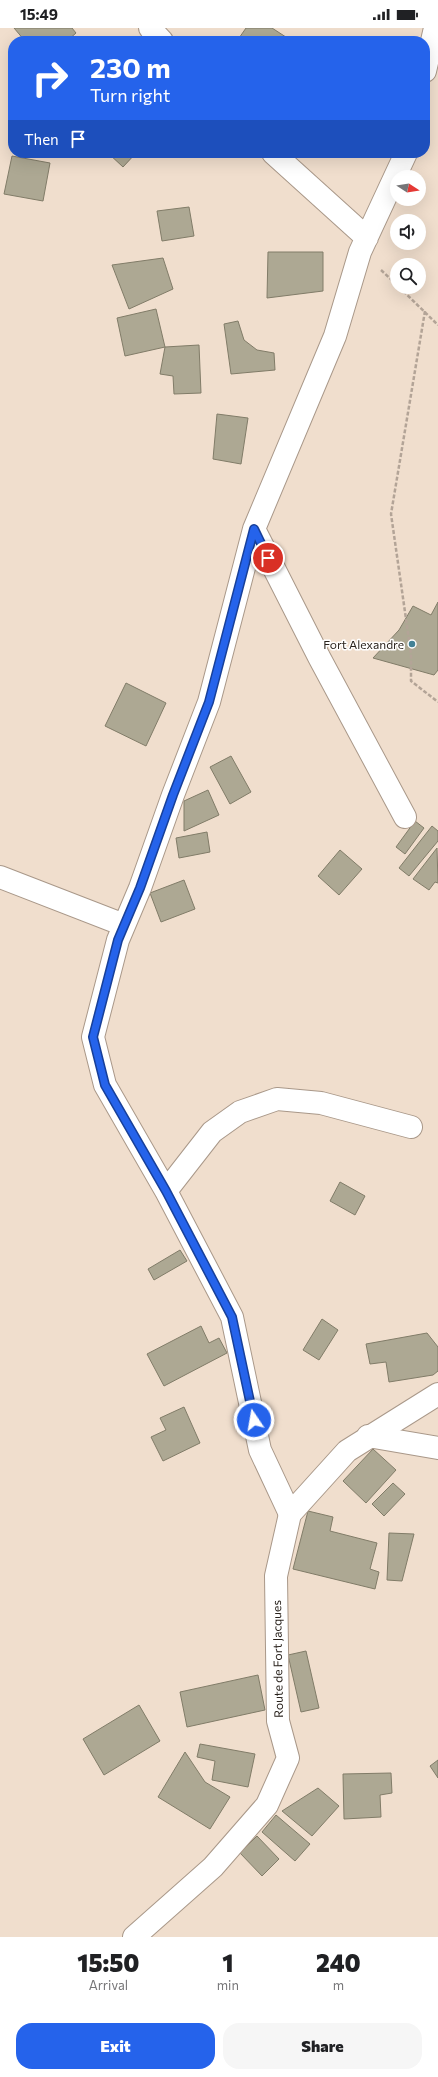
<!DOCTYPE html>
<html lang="en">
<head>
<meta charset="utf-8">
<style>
  :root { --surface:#fff; --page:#f6f6f6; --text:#202124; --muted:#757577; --accent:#2563eb }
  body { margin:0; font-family:Commissioner,sans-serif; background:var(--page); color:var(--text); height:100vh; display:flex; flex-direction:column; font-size:15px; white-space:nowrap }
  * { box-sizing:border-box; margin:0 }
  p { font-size:13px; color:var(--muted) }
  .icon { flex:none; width:22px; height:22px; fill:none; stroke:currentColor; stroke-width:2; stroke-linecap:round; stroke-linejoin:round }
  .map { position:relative; height:1909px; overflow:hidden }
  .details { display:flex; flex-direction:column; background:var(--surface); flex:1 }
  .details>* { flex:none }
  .guide { position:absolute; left:8px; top:8px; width:422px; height:122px; border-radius:16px; box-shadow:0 4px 16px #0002; background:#2563eb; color:#fff; overflow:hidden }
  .needle { width:26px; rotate:102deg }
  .buttons { position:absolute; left:390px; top:142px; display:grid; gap:8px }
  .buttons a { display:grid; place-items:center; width:36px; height:36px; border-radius:50%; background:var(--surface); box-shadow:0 4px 16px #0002; font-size:20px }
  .pin { position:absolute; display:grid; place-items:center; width:34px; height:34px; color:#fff; margin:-17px; border:2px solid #fff; border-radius:50%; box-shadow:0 1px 4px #0007 }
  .me { position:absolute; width:44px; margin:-22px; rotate:348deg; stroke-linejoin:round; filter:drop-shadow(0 0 3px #0008) }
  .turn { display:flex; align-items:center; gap:14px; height:84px; padding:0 16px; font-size:18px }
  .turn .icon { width:52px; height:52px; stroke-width:2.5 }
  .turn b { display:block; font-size:28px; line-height:34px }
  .then { display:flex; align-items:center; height:38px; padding:0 16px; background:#0003; gap:8px; font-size:15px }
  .eta { display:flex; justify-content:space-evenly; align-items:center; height:68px; text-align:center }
  .eta b { font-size:24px; font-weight:800; line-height:28px }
  .action { display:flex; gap:8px; margin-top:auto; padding:8px 16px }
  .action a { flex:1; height:46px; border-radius:16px; background:var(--accent); color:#fff; font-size:16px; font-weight:800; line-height:46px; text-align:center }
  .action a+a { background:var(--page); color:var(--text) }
  .status { display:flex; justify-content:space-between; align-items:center; height:28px; padding:0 20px; background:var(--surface); direction:ltr }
  .status svg { height:11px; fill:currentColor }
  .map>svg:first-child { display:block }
</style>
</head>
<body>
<div class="status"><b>15:49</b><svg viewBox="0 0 49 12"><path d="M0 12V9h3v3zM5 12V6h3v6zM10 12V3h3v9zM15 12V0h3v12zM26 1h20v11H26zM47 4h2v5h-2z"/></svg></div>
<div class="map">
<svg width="438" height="1909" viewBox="0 0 438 1909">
  <rect width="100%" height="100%" fill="#f0decd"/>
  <path fill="#ada893" stroke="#817c68" d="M 14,0 L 72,0 L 76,5 L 67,13 L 25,13 Z
    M 246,0 L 272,0 L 292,13 L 237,13 Z
    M 108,125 L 136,125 L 123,139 Z
    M 12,128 L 50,135 L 43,173 L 4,166 Z
    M 189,179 L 194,208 L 162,213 L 157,183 Z
    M 268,224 L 323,224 L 323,263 L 267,270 Z
    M 163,230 L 173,261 L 129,281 L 112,237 Z
    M 156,281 L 165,319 L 125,328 L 117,290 Z
    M 238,293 L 244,312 L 257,322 L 274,325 L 275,342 L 231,346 L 224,296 Z
    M 199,317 L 201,365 L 174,366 L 173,348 L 160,346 L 165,319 Z
    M 217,386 L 248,390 L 241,436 L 213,431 Z
    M 438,574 L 438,642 L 434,647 L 373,630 L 399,602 L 413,578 L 431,587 Z
    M 126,655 L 166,675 L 146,718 L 105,698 Z
    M 231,728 L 251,764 L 230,776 L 210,739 Z
    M 208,762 L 219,787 L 184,803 L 184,773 Z
    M 415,793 L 424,800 L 405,826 L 396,819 Z
    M 432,798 L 438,803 L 438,813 L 409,848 L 399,840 Z
    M 207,804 L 210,824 L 179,830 L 176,810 Z
    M 437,820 L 438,855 L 435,854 L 429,862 L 413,851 Z
    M 340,822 L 362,841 L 339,867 L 318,848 Z
    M 184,852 L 195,881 L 161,894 L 150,865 Z
    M 340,1154 L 365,1168 L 355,1187 L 330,1173 Z
    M 180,1222 L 187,1233 L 154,1252 L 148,1241 Z
    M 322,1291 L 338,1302 L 319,1332 L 303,1322 Z
    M 201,1298 L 209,1315 L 219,1310 L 227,1325 L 164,1358 L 147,1326 Z
    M 427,1305 L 438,1319 L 438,1343 L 433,1347 L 389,1354 L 386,1334 L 370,1336 L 366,1316 Z
    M 184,1379 L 200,1415 L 163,1433 L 151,1409 L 166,1402 L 160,1390 Z
    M 373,1421 L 396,1442 L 366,1475 L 343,1453 Z
    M 393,1455 L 405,1466 L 384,1488 L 372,1476 Z
    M 308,1483 L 333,1489 L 330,1503 L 377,1515 L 370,1541 L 379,1544 L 375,1561 L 293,1541 Z
    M 389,1505 L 414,1506 L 402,1553 L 387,1552 Z
    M 306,1623 L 319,1680 L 301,1684 L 288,1627 Z
    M 258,1647 L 265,1682 L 187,1699 L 180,1664 Z
    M 139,1677 L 160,1713 L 104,1747 L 83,1711 Z
    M 200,1716 L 255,1726 L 248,1759 L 212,1752 L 215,1733 L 197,1729 Z
    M 185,1724 L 205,1754 L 230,1769 L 210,1801 L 158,1769 Z
    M 438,1732 L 438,1750 L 430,1738 Z
    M 391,1745 L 392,1765 L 380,1767 L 381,1789 L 344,1791 L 343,1746 Z
    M 318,1760 L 339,1778 L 312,1808 L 282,1783 Z
    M 276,1787 L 310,1816 L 295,1833 L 262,1804 Z
    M 257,1808 L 279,1831 L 262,1848 L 240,1825 Z"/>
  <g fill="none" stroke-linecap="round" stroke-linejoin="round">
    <defs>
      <path id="minor" d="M 150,0 L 162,13
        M 425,43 L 435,0
        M 273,125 L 367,210
        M 254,501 L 319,629 L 405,789
        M 0,849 L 124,897
        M 166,1163 L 212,1104 L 240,1084 L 277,1071 L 321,1075 L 411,1099
        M 368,1408 L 438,1420
        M 290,1486 L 260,1422 L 232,1289 L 166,1163 L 105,1057 L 93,1009 L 118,912 L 140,860 L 173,767 L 209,674 L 254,501 L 335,308 L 360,224 L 406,125"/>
      <path id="tertiary" d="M 134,1909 L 213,1839 L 267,1777 L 288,1730 L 278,1693 L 276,1548 L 290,1486 L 347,1423 L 438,1366"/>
    </defs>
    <use href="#minor" stroke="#a99889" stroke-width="24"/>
    <use href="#tertiary" stroke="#a99889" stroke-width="24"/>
    <path stroke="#b3a497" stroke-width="2.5" stroke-dasharray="4 2" stroke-linecap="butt" d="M 381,242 L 397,257
      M 399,259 L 438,297
      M 425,283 L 391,486 L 411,626 L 411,653 L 438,674"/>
    <use href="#minor" stroke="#fff" stroke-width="22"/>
    <use href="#tertiary" stroke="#fff" stroke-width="22"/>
  </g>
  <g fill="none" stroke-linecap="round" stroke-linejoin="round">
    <defs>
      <path id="route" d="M 254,1392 L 232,1289 L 166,1163 L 105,1057 L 93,1009 L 118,912 L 140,860 L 173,767 L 209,674 L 254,501 L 268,530"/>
    </defs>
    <use href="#route" stroke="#184099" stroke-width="10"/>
    <use href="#route" stroke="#2563eb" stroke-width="7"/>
  </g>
  <circle fill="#428195" stroke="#fff" stroke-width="1.5" cx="412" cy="616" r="4"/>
  <g text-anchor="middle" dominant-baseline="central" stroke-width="3" stroke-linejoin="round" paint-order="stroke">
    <g font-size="12" fill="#29221c" stroke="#fff" text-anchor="end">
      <text x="404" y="616">Fort Alexandre</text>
    </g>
    <g font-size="12" fill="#29221c" stroke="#fff">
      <text transform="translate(277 1631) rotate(-91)">Route de Fort Jacques</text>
    </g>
  </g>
</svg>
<div class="buttons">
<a><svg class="needle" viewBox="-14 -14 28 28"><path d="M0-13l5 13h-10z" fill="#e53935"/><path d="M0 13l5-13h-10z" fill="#757577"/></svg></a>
<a><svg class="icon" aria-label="sound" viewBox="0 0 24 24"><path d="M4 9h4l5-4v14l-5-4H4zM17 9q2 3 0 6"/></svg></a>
<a><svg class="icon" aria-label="search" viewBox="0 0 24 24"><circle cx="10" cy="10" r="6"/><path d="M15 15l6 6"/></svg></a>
</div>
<div class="pin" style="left:268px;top:530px;background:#d93025"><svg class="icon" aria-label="arrive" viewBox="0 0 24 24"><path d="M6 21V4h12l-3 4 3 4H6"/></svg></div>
<svg class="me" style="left:254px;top:1392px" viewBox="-20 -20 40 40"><circle r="17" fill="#2563eb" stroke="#fff" stroke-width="3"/><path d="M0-11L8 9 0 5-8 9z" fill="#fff"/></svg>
<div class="guide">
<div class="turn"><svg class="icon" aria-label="right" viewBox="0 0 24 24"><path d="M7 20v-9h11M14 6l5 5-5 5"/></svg><div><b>230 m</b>Turn right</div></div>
<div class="then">Then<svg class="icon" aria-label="arrive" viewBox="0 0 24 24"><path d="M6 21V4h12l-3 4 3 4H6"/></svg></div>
</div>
</div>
<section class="details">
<div class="eta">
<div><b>15:50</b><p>Arrival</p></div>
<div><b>1</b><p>min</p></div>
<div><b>240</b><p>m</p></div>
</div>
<div class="action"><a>Exit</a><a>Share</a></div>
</section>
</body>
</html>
